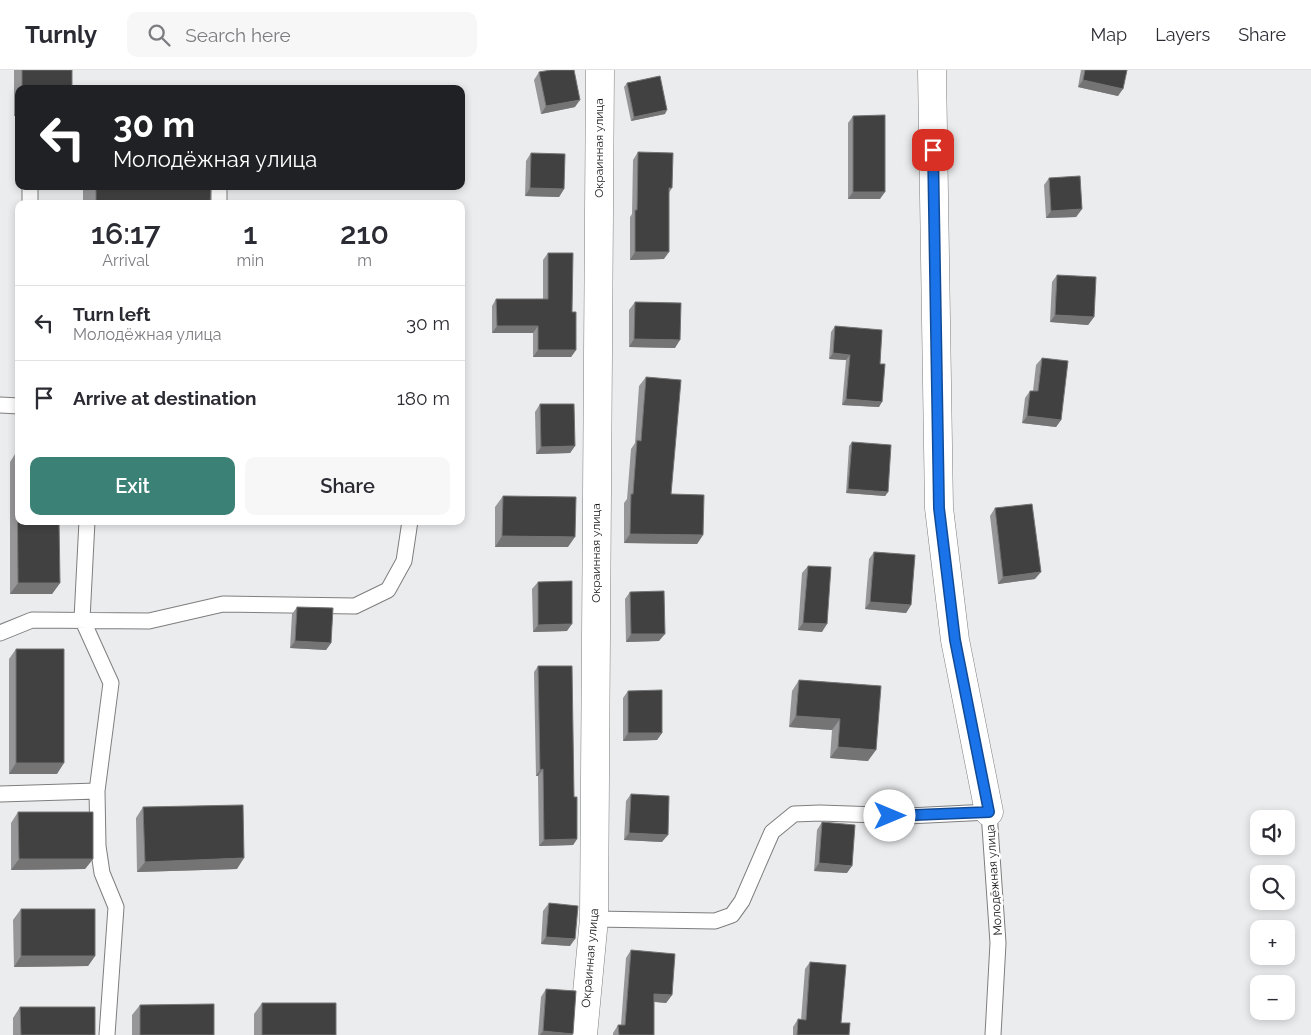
<!DOCTYPE html>
<html lang="en">
<head>
<meta charset="utf-8">
<style>
  :root { --surface:#fff; --page:#f7f7f7; --text:#2b2b33; --muted:#7c7c81; --line:#e1e1e2; --accent:#3c8176 }
  body { margin:0; font-family:Raleway,sans-serif; background:var(--page); color:var(--text); height:100vh; display:flex; flex-direction:column; font-size:19px; white-space:nowrap }
  * { box-sizing:border-box; margin:0 }
  p { font-size:16px; color:var(--muted) }
  .icon { flex:none; width:28px; height:28px; fill:none; stroke:currentColor; stroke-width:2; stroke-linecap:round; stroke-linejoin:round }
  .map { position:relative; flex:1; overflow:hidden }
  .details { position:absolute; left:15px; top:130px; width:450px; height:325px; display:flex; flex-direction:column; background:var(--surface); border-radius:10px; box-shadow:0 2px 8px #0003 }
  .details>* { flex:none }
  .banner { position:absolute; left:15px; top:15px; width:450px; height:105px; border-radius:10px; box-shadow:0 2px 8px #0003; background:#202124; color:#fff; overflow:hidden }
  .buttons { position:absolute; left:1250px; top:740px; display:grid; gap:10px }
  .buttons a { display:grid; place-items:center; width:45px; height:45px; border-radius:10px; background:var(--surface); box-shadow:0 2px 8px #0003; font-size:25px }
  .pin { position:absolute; display:grid; place-items:center; width:42px; height:42px; color:#fff; margin:-21px; border-radius:10px; box-shadow:0 2px 8px #0006 }
  .me { position:absolute; width:55px; margin:-28px; rotate:90deg; stroke-linejoin:round; filter:drop-shadow(0 0 4px #0008) }
  .turn { display:flex; align-items:center; gap:18px; height:105px; padding:0 15px; font-size:22px }
  .turn .icon { width:65px; height:65px; stroke-width:2.5 }
  .turn b { display:block; font-size:35px; line-height:42px }
  .eta { display:flex; justify-content:space-evenly; align-items:center; height:85px; text-align:center }
  .eta b { font-size:30px; font-weight:600; line-height:35px }
  .action { display:flex; gap:10px; margin-top:auto; padding:10px 15px }
  .action a { flex:1; height:58px; border-radius:10px; background:var(--accent); color:#fff; font-size:20px; font-weight:600; line-height:58px; text-align:center }
  .action a+a { background:var(--page); color:var(--text) }
  ul { padding:0; list-style:none }
  li { display:flex; align-items:center; gap:15px; height:75px; padding:0 15px; border-top:1px solid var(--line) }
  li div { flex:1 }
  li b { display:block; font-size:19px }
  li em { font-style:normal }
  header { display:flex; align-items:center; gap:30px; box-sizing:border-box; height:70px; padding:0 25px; background:var(--surface); border-bottom:1px solid var(--line) }
  header strong { font-size:24px }
  nav { display:flex; gap:28px; margin-inline-start:auto; font-size:18px }
  .search { width:350px; height:45px; background:var(--page); display:flex; align-items:center; gap:12px; box-sizing:border-box; padding:0 18px; border-radius:10px; color:var(--muted); font-size:19px }
  .map>svg:first-child { display:block }
</style>
</head>
<body>
<header>
<strong>Turnly</strong>
<div class="search"><svg class="icon" aria-label="search" viewBox="0 0 24 24"><circle cx="10" cy="10" r="6"/><path d="M15 15l6 6"/></svg>Search here</div>
<nav><a>Map</a><a>Layers</a><a>Share</a></nav>
</header>
<div class="map">
<svg width="1311" height="965" viewBox="0 0 1311 965">
  <rect width="100%" height="100%" fill="#ebeced"/>
  <g fill="none" stroke-linecap="round" stroke-linejoin="round">
    <defs>
      <path id="service" d="M 30,116 L 30,134
        M 219,134 L 219,116
        M 0,335 L 19,336
        M 87,451 L 82,549 L 111,613 L 97,721 L 98,776 L 102,803 L 116,837 L 107,965
        M 0,563 L 32,550 L 149,551 L 223,534 L 355,536 L 388,520 L 404,491 L 410,451
        M 0,724 L 97,721
        M 594,849 L 715,851 L 732,845 L 742,831 L 772,762 L 794,744 L 820,743 L 908,746 L 989,742 L 998,873 L 993,965"/>
      <path id="minor" d="M 932,0 L 939,438 L 955,570 L 989,742
        M 583,965 L 594,849 L 600,0"/>
    </defs>
    <use href="#service" stroke="#7e7e7f" stroke-width="17"/>
    <use href="#minor" stroke="#7e7e7f" stroke-width="29"/>
    <use href="#service" stroke="#fff" stroke-width="15"/>
    <use href="#minor" stroke="#fff" stroke-width="28"/>
  </g>
  <path fill="#969698" d="M 14,0 L 72,0 L 72,19 L 19,19 L 19,46 L 14,46 Z
    M 1081,0 L 1127,0 L 1118,26 L 1078,17 Z
    M 539,2 L 575,37 L 541,44 L 534,10 Z
    M 627,13 L 665,44 L 631,51 L 624,17 Z
    M 853,46 L 880,129 L 848,129 L 848,53 Z
    M 638,82 L 672,118 L 669,123 L 664,189 L 630,190 L 630,147 L 632,144 L 633,90 Z
    M 531,83 L 564,119 L 559,127 L 525,126 L 526,91 Z
    M 1049,108 L 1082,139 L 1076,147 L 1046,148 L 1044,115 Z
    M 83,116 L 211,116 L 210,134 L 83,134 Z
    M 548,183 L 572,242 L 576,280 L 571,287 L 533,287 L 533,263 L 492,263 L 492,236 L 496,229 L 543,229 L 543,190 Z
    M 1057,205 L 1094,247 L 1088,255 L 1050,252 L 1052,212 Z
    M 635,232 L 675,278 L 629,277 L 629,240 Z
    M 835,256 L 879,337 L 842,335 L 846,290 L 829,289 L 831,262 Z
    M 1042,288 L 1061,350 L 1056,357 L 1022,353 L 1025,328 L 1030,321 L 1033,321 L 1036,295 Z
    M 646,307 L 671,424 L 703,465 L 697,474 L 624,473 L 624,433 L 627,429 L 631,379 L 635,373 L 639,316 Z
    M 540,334 L 575,376 L 570,383 L 536,384 L 535,342 Z
    M 852,372 L 888,422 L 885,426 L 846,423 L 849,376 Z
    M 17,381 L 60,513 L 52,524 L 10,524 L 10,392 Z
    M 503,426 L 568,477 L 495,477 L 495,437 Z
    M 995,438 L 1035,509 L 998,514 L 990,446 Z
    M 874,482 L 911,535 L 906,543 L 865,539 L 869,489 Z
    M 808,496 L 822,562 L 798,560 L 802,503 Z
    M 538,512 L 567,561 L 533,562 L 532,519 Z
    M 630,522 L 659,571 L 626,572 L 625,529 Z
    M 297,537 L 331,573 L 326,580 L 290,578 L 292,544 Z
    M 16,579 L 57,704 L 9,704 L 9,589 Z
    M 538,596 L 574,727 L 577,769 L 573,775 L 539,776 L 538,706 L 536,706 L 534,602 Z
    M 799,610 L 881,616 L 868,691 L 830,688 L 832,660 L 789,657 L 792,621 Z
    M 628,621 L 662,663 L 657,670 L 623,671 L 623,628 Z
    M 631,724 L 662,772 L 624,770 L 626,731 Z
    M 143,737 L 237,799 L 137,802 L 136,748 Z
    M 18,742 L 93,789 L 85,799 L 11,800 L 11,753 Z
    M 822,752 L 847,803 L 814,801 L 817,760 Z
    M 549,833 L 570,876 L 541,874 L 543,841 Z
    M 21,839 L 95,886 L 88,896 L 14,897 L 13,850 Z
    M 631,880 L 672,925 L 666,933 L 654,932 L 654,965 L 613,965 L 613,963 L 618,955 L 621,955 L 626,888 Z
    M 810,892 L 841,953 L 849,965 L 793,965 L 793,957 L 798,949 L 801,950 L 805,899 Z
    M 546,919 L 572,965 L 538,965 L 541,927 Z
    M 262,933 L 336,965 L 254,965 L 254,944 Z
    M 140,935 L 214,965 L 132,965 L 132,945 Z
    M 20,937 L 95,965 L 13,965 L 13,948 Z"/>
  <path fill="#747475" d="M 1083,10 L 1123,19 L 1118,26 L 1078,17 Z
    M 580,30 L 575,37 L 541,44 L 546,36 Z
    M 19,39 L 19,46 L 14,46 Z
    M 667,40 L 665,44 L 631,51 L 634,47 Z
    M 530,118 L 564,119 L 559,127 L 525,126 Z
    M 853,122 L 885,122 L 880,129 L 848,129 Z
    M 1082,139 L 1076,147 L 1046,148 L 1051,141 Z
    M 635,182 L 669,182 L 664,189 L 630,190 Z
    M 1055,245 L 1094,247 L 1088,255 L 1050,252 Z
    M 497,256 L 538,256 L 533,263 L 492,263 Z
    M 634,269 L 680,270 L 675,278 L 629,277 Z
    M 538,280 L 576,280 L 571,287 L 533,287 Z
    M 833,283 L 850,285 L 846,290 L 829,289 Z
    M 846,329 L 882,332 L 879,337 L 842,335 Z
    M 1027,346 L 1061,350 L 1056,357 L 1022,353 Z
    M 575,376 L 570,383 L 536,384 L 541,377 Z
    M 848,419 L 888,422 L 885,426 L 846,423 Z
    M 630,464 L 703,465 L 697,474 L 624,473 Z
    M 502,466 L 575,467 L 568,477 L 495,477 Z
    M 1041,502 L 1035,509 L 998,514 L 1003,507 Z
    M 18,513 L 60,513 L 52,524 L 10,524 Z
    M 870,532 L 911,535 L 906,543 L 865,539 Z
    M 803,553 L 827,554 L 822,562 L 798,560 Z
    M 572,554 L 567,561 L 533,562 L 538,555 Z
    M 631,564 L 665,564 L 659,571 L 626,572 Z
    M 295,571 L 331,573 L 326,580 L 290,578 Z
    M 796,646 L 840,649 L 832,660 L 789,657 Z
    M 628,663 L 662,663 L 657,670 L 623,671 Z
    M 838,677 L 876,680 L 868,691 L 830,688 Z
    M 16,693 L 64,693 L 57,704 L 9,704 Z
    M 543,699 L 538,706 L 536,706 L 540,700 Z
    M 629,763 L 668,765 L 662,772 L 624,770 Z
    M 577,769 L 573,775 L 539,776 L 544,770 Z
    M 244,788 L 237,799 L 137,802 L 145,792 Z
    M 19,789 L 93,789 L 85,799 L 11,800 Z
    M 819,793 L 852,796 L 847,803 L 814,801 Z
    M 546,867 L 575,869 L 570,876 L 541,874 Z
    M 21,886 L 95,886 L 88,896 L 14,897 Z
    M 654,924 L 672,925 L 666,933 L 648,931 Z
    M 543,961 L 573,964 L 572,965 L 540,965 Z"/>
  <path fill="#414142" stroke="#747475" d="M 22,0 L 72,0 L 72,19 L 22,19 Z
    M 551,0 L 574,0 L 580,30 L 546,36 L 539,2 Z
    M 1085,0 L 1127,0 L 1123,19 L 1083,10 Z
    M 660,6 L 667,40 L 634,47 L 627,13 Z
    M 885,45 L 885,122 L 853,122 L 853,46 Z
    M 638,82 L 673,83 L 672,118 L 669,118 L 669,182 L 635,182 L 635,140 L 637,140 Z
    M 531,83 L 565,84 L 564,119 L 530,118 Z
    M 1080,106 L 1082,139 L 1051,141 L 1049,108 Z
    M 96,116 L 211,116 L 210,134 L 96,134 Z
    M 548,183 L 573,183 L 572,242 L 576,242 L 576,280 L 538,280 L 538,256 L 497,256 L 496,229 L 548,229 Z
    M 1057,205 L 1096,207 L 1094,247 L 1055,245 Z
    M 635,232 L 681,233 L 680,270 L 634,269 Z
    M 835,256 L 882,260 L 880,294 L 885,294 L 882,332 L 846,329 L 850,285 L 833,283 Z
    M 1042,288 L 1068,291 L 1061,350 L 1027,346 L 1030,321 L 1038,321 Z
    M 646,307 L 681,310 L 671,424 L 704,425 L 703,465 L 630,464 L 631,424 L 633,424 L 637,370 L 641,371 Z
    M 540,334 L 574,334 L 575,376 L 541,377 Z
    M 852,372 L 891,375 L 888,422 L 848,419 Z
    M 17,381 L 19,381 L 19,451 L 59,451 L 60,513 L 18,513 Z
    M 503,426 L 576,427 L 575,467 L 502,466 Z
    M 1032,434 L 1041,502 L 1003,507 L 995,438 Z
    M 874,482 L 915,485 L 911,535 L 870,532 Z
    M 808,496 L 831,497 L 827,554 L 803,553 Z
    M 572,511 L 572,554 L 538,555 L 538,512 Z
    M 664,521 L 665,564 L 631,564 L 630,522 Z
    M 297,537 L 333,538 L 331,573 L 295,571 Z
    M 16,579 L 64,579 L 64,693 L 16,693 Z
    M 538,596 L 572,596 L 574,727 L 577,727 L 577,769 L 544,770 L 543,699 L 540,700 Z
    M 799,610 L 881,616 L 876,680 L 838,677 L 840,649 L 796,646 Z
    M 662,620 L 662,663 L 628,663 L 628,621 Z
    M 631,724 L 669,726 L 668,765 L 629,763 Z
    M 243,735 L 244,788 L 145,792 L 143,737 Z
    M 18,742 L 93,742 L 93,789 L 19,789 Z
    M 822,752 L 855,755 L 852,796 L 819,793 Z
    M 549,833 L 578,836 L 575,869 L 546,867 Z
    M 21,839 L 95,839 L 95,886 L 21,886 Z
    M 631,880 L 675,884 L 672,925 L 654,924 L 654,965 L 619,965 L 618,955 L 625,955 Z
    M 810,892 L 846,895 L 841,953 L 850,953 L 849,965 L 797,965 L 798,949 L 806,950 Z
    M 546,919 L 576,921 L 573,964 L 543,961 Z
    M 262,933 L 336,933 L 336,965 L 262,965 Z
    M 214,934 L 214,965 L 140,965 L 140,935 Z
    M 20,937 L 95,937 L 95,965 L 21,965 Z"/>
  <g fill="none" stroke-linecap="round" stroke-linejoin="round">
    <defs>
      <path id="route" d="M 890,746 L 989,742 L 955,570 L 939,438 L 933,80"/>
    </defs>
    <use href="#route" stroke="#114b97" stroke-width="12"/>
    <use href="#route" stroke="#1a73e8" stroke-width="9"/>
  </g>
  <g text-anchor="middle" dominant-baseline="central" stroke-width="5" stroke-linejoin="round" paint-order="stroke">
    <g font-size="12" fill="#141414" stroke="#fff">
      <text transform="translate(599 78) rotate(-90)">Окраинная улица</text>
      <text transform="translate(596 483) rotate(-90)">Окраинная улица</text>
      <text transform="translate(994 810) rotate(-94)">Молодёжная улица</text>
      <text transform="translate(590 888) rotate(-85)">Окраинная улица</text>
    </g>
  </g>
</svg>
<div class="buttons">
<a><svg class="icon" aria-label="sound" viewBox="0 0 24 24"><path d="M4 9h4l5-4v14l-5-4H4zM17 9q2 3 0 6"/></svg></a>
<a><svg class="icon" aria-label="search" viewBox="0 0 24 24"><circle cx="10" cy="10" r="6"/><path d="M15 15l6 6"/></svg></a>
<a>+</a>
<a>−</a>
</div>
<div class="pin" style="left:933px;top:80px;background:#d93025"><svg class="icon" aria-label="arrive" viewBox="0 0 24 24"><path d="M6 21V4h12l-3 4 3 4H6"/></svg></div>
<svg class="me" style="left:890px;top:746px" viewBox="-20 -20 40 40"><circle r="19" fill="#fff"/><path d="M0-13L10 11 0 6-10 11z" fill="#1a73e8"/></svg>
<div class="banner">
<div class="turn"><svg class="icon" aria-label="left" viewBox="0 0 24 24"><path d="M17 20v-9H6M10 6l-5 5 5 5"/></svg><div><b>30 m</b>Молодёжная улица</div></div>
</div>
<section class="details">
<div class="eta">
<div><b>16:17</b><p>Arrival</p></div>
<div><b>1</b><p>min</p></div>
<div><b>210</b><p>m</p></div>
</div>
<ul>
<li><svg class="icon" aria-label="left" viewBox="0 0 24 24"><path d="M17 20v-9H6M10 6l-5 5 5 5"/></svg><div><b>Turn left</b><p>Молодёжная улица</p></div><em>30 m</em></li>
<li><svg class="icon" aria-label="arrive" viewBox="0 0 24 24"><path d="M6 21V4h12l-3 4 3 4H6"/></svg><div><b>Arrive at destination</b></div><em>180 m</em></li>
</ul>
<div class="action"><a>Exit</a><a>Share</a></div>
</section>
</div>
</body>
</html>
